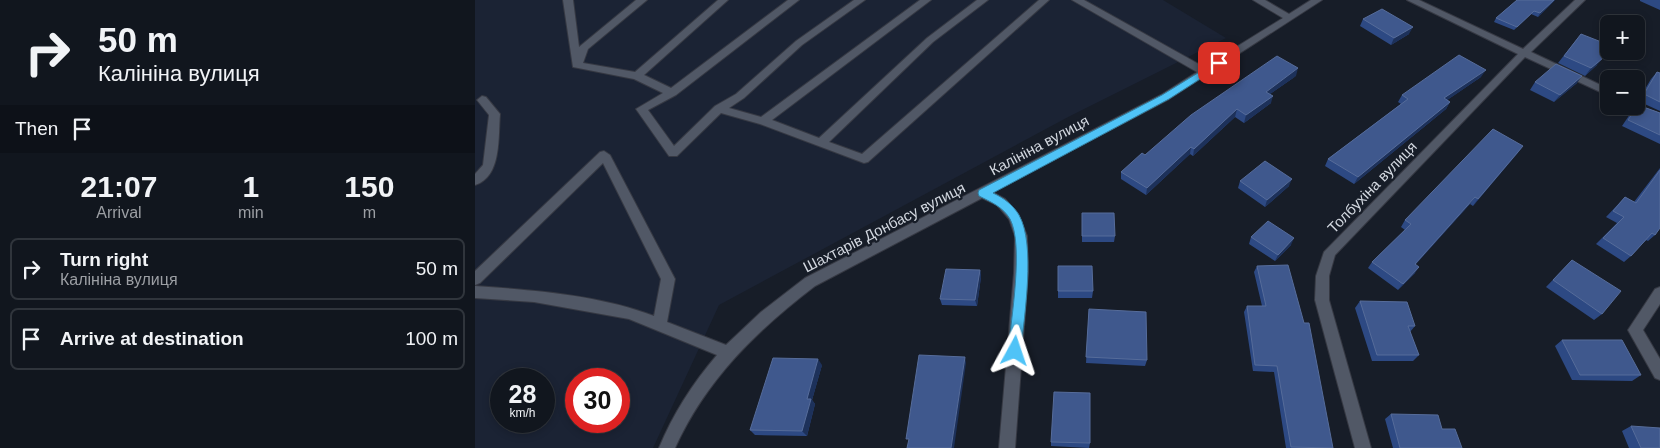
<!DOCTYPE html>
<html lang="en">
<head>
<meta charset="utf-8">
<style>
  :root { --surface:#11161e; --page:#1e232b; --text:#f1f3f6; --muted:#9c9fa4; --line:#30353c }
  body { margin:0; font-family:Arial,sans-serif; background:var(--page); color:var(--text); height:100vh; display:flex; flex-direction:column; font-size:19px; white-space:nowrap }
  * { box-sizing:border-box; margin:0 }
  p { font-size:16px; color:var(--muted) }
  .icon { flex:none; width:28px; height:28px; fill:none; stroke:currentColor; stroke-width:2; stroke-linecap:round; stroke-linejoin:round }
  .map { position:relative; flex:1; overflow:hidden }
  .drawer { display:flex; flex-direction:column; background:var(--surface); width:475px }
  .drawer>* { flex:none }
  .top-card { background:#11161e; color:var(--text); overflow:hidden }
  .fabs { position:absolute; left:1125px; top:15px; display:grid; gap:10px }
  .fabs a { display:grid; place-items:center; width:45px; height:45px; border-radius:8px; background:var(--surface); box-shadow:0 2px 8px #0003,0 0 0 1px var(--line); font-size:25px }
  .speed { position:absolute; left:15px; top:368px; display:flex; gap:10px; font-size:25px; font-weight:700; text-align:center }
  .speed>* { display:grid; place-content:center; width:65px; height:65px; border-radius:50%; background:var(--surface); box-shadow:0 2px 8px #0003,0 0 0 1px var(--line); line-height:1 }
  .speed small { font-size:12px; font-weight:400 }
  .speed .limit { border:8px solid #d22; background:#fff; color:#111 }
  .pin { position:absolute; display:grid; place-items:center; width:42px; height:42px; color:#fff; margin:-21px; border-radius:10px; box-shadow:0 2px 8px #0006 }
  .me { position:absolute; width:55px; margin:-28px; rotate:5deg; stroke-linejoin:round; filter:drop-shadow(0 0 4px #0008) }
  .turn { display:flex; align-items:center; gap:18px; height:105px; padding:0 15px; font-size:22px }
  .turn .icon { width:65px; height:65px; stroke-width:2.5 }
  .turn b { display:block; font-size:35px; line-height:42px }
  .then { display:flex; align-items:center; height:48px; padding:0 15px; background:#0003; gap:10px; font-size:19px }
  .eta { display:flex; justify-content:space-evenly; align-items:center; height:85px; text-align:center }
  .eta b { font-size:30px; font-weight:800; line-height:35px }
  ul { padding:0; list-style:none }
  li { display:flex; align-items:center; gap:15px; height:62px; margin:0 10px 8px; padding:0 5px; border:2px solid var(--line); border-radius:8px }
  li div { flex:1 }
  li b { display:block; font-size:19px }
  li em { font-style:normal }
  main { display:flex; flex:1; min-height:0 }
  .map>svg:first-child { display:block }
</style>
</head>
<body>
<main>
<section class="drawer">
<div class="top-card">
<div class="turn"><svg class="icon" aria-label="right" viewBox="0 0 24 24"><path d="M7 20v-9h11M14 6l5 5-5 5"/></svg><div><b>50 m</b>Калініна вулиця</div></div>
<div class="then">Then<svg class="icon" aria-label="arrive" viewBox="0 0 24 24"><path d="M6 21V4h12l-3 4 3 4H6"/></svg></div>
</div>
<div class="eta">
<div><b>21:07</b><p>Arrival</p></div>
<div><b>1</b><p>min</p></div>
<div><b>150</b><p>m</p></div>
</div>
<ul>
<li><svg class="icon" aria-label="right" viewBox="0 0 24 24"><path d="M7 20v-9h11M14 6l5 5-5 5"/></svg><div><b>Turn right</b><p>Калініна вулиця</p></div><em>50 m</em></li>
<li><svg class="icon" aria-label="arrive" viewBox="0 0 24 24"><path d="M6 21V4h12l-3 4 3 4H6"/></svg><div><b>Arrive at destination</b></div><em>100 m</em></li>
</ul>
</section>
<div class="map">
<svg width="1185" height="448" viewBox="0 0 1185 448">
  <rect width="100%" height="100%" fill="#171d28"/>
  <path fill="#1b2334" fill-rule="evenodd" d="M 0,0 L 688,0 L 751,38 L 595,116 L 244,305 L 178,448 L 0,448 ZM 26,379 L 69,379 L 69,421 L 26,421 ZM 101,379 L 144,379 L 144,421 L 101,421 Z"/>
  <g fill="none" stroke-linecap="round" stroke-linejoin="round">
    <defs>
      <path id="minor" d="M 88,0 L 98,0 L 104,47 L 161,0 L 172,0 L 113,49 L 108,63 L 160,72 L 243,0 L 253,0 L 169,75 L 196,88 L 313,0 L 324,0 L 201,95 L 173,110 L 199,146 L 240,106 L 261,94 L 321,41 L 379,0 L 390,0 L 327,45 L 269,98 L 254,108 L 286,117 L 445,0 L 456,0 L 297,120 L 344,138 L 452,38 L 502,0 L 513,0 L 458,42 L 354,142 L 387,154 L 564,0 L 574,0 L 393,162 L 389,163 L 285,124 L 246,113 L 202,156 L 194,156 L 161,109 L 188,93 L 159,79 L 98,67 Z
        M 597,0 L 609,0 L 729,67 L 808,18 L 778,0 L 790,0 L 814,14 L 836,0 L 847,0 L 694,99 L 517,192 L 530,199 L 543,214 L 552,236 L 553,273 L 540,448 L 524,448 L 539,273 L 540,236 L 534,219 L 522,205 L 507,198 L 340,286 C 281,331 231,380 200,448 L 184,448 C 198,414 218,383 242,355 L 154,319 L 59,302 L 0,298 L 0,286 C 57,290 125,295 179,316 L 186,279 L 128,163 L 5,283 L 0,285 L 0,271 L 125,152 L 129,151 L 135,155 L 200,279 L 192,322 L 251,345 L 286,312 L 330,278 L 686,95 L 722,72 Z
        M 932,0 L 944,0 L 1048,49 L 1100,0 L 1110,0 L 1056,52 L 1134,89 L 1134,96 L 1050,57 L 860,255 L 854,276 L 854,300 L 896,448 L 880,448 L 840,300 L 841,276 L 849,252 L 1043,54 Z
        M 7,96 L 11,97 L 25,114 C 23,136 27,177 0,185 L 0,174 L 8,165 L 14,115 L 2,100 Z
        M 1185,287 L 1185,304 L 1168,330 L 1185,359 L 1185,380 L 1180,378 L 1153,330 L 1180,289 Z"/>
    </defs>
    <use href="#minor" stroke="#363943" stroke-width="2"/>
    <use href="#minor" fill="#515866" fill-rule="evenodd"/>
  </g>
  <path fill="#2d4983" d="M 1042,0 L 1080,0 L 1063,17 L 1056,14 L 1039,30 L 1019,22 L 1021,18 Z
    M 1165,0 L 1185,0 L 1185,10 L 1165,1 Z
    M 888,19 L 934,34 L 916,45 L 885,26 Z
    M 1106,34 L 1122,65 L 1110,76 L 1083,63 Z
    M 1182,72 L 1185,73 L 1185,111 L 1163,101 L 1176,79 Z
    M 821,76 L 795,94 L 796,103 L 769,123 L 760,117 L 718,156 L 715,154 L 671,195 L 646,179 L 646,172 L 670,155 Z
    M 1006,77 L 972,100 L 975,102 L 971,109 L 879,184 L 850,166 L 853,159 L 926,104 L 923,102 L 927,95 Z
    M 1060,82 L 1102,83 L 1079,102 L 1055,90 Z
    M 1163,105 L 1185,113 L 1185,144 L 1147,126 L 1157,111 Z
    M 1048,146 L 998,206 L 995,204 L 941,264 L 940,273 L 923,290 L 893,268 L 897,262 L 930,230 L 926,227 L 930,220 Z
    M 1185,168 L 1185,228 L 1180,235 L 1173,241 L 1171,240 L 1156,256 L 1149,262 L 1121,244 L 1142,223 L 1131,217 L 1150,197 L 1159,202 Z
    M 765,181 L 814,186 L 790,207 L 763,188 Z
    M 607,213 L 640,236 L 639,242 L 607,242 Z
    M 776,237 L 816,245 L 800,261 L 774,244 Z
    M 1097,260 L 1127,314 L 1119,320 L 1071,287 Z
    M 583,266 L 618,291 L 617,298 L 583,298 Z
    M 782,266 L 858,448 L 811,448 L 799,372 L 778,371 L 769,312 L 772,306 L 787,306 L 779,272 Z
    M 505,270 L 506,277 L 502,306 L 467,305 L 465,299 Z
    M 885,301 L 940,326 L 935,332 L 944,355 L 938,361 L 897,361 L 880,308 Z
    M 614,309 L 672,360 L 670,366 L 611,363 Z
    M 1087,340 L 1166,375 L 1157,381 L 1097,380 L 1080,346 Z
    M 347,365 L 337,400 L 340,404 L 332,436 L 280,435 L 275,430 Z
    M 916,414 L 967,429 L 987,448 L 918,448 L 910,419 Z
    M 1156,426 L 1185,448 L 1154,448 L 1147,431 Z
    M 576,442 L 615,443 L 614,448 L 576,446 Z"/>
  <path fill="#1d315a" d="M 1079,0 L 1080,0 L 1063,17 L 1065,13 Z
    M 938,27 L 934,34 L 916,45 L 919,38 Z
    M 1128,58 L 1122,65 L 1110,76 L 1116,68 Z
    M 823,68 L 821,76 L 788,99 L 791,92 Z
    M 1011,70 L 1006,77 L 965,105 L 969,98 Z
    M 1107,76 L 1102,83 L 1079,102 L 1085,95 Z
    M 798,96 L 796,103 L 769,123 L 771,115 Z
    M 975,102 L 971,109 L 879,184 L 883,177 Z
    M 762,109 L 760,117 L 718,156 L 719,149 Z
    M 1048,146 L 1043,153 L 998,206 L 1003,199 Z
    M 716,147 L 715,154 L 671,195 L 672,188 Z
    M 817,179 L 814,186 L 790,207 L 792,200 Z
    M 1000,197 L 995,204 L 935,270 L 940,264 Z
    M 819,238 L 816,245 L 800,261 L 803,255 Z
    M 944,267 L 940,273 L 923,290 L 928,284 Z
    M 505,270 L 506,277 L 502,306 L 500,300 Z
    M 490,357 L 491,363 L 479,448 L 476,448 Z
    M 343,359 L 347,365 L 337,400 L 340,404 L 332,436 L 327,431 L 332,399 Z"/>
  <path fill="#3f588d" stroke="#566c9a" d="M 1042,0 L 1079,0 L 1065,13 L 1059,11 L 1042,27 L 1021,18 Z
    M 907,9 L 938,27 L 919,38 L 888,19 Z
    M 1106,34 L 1134,45 L 1134,50 L 1128,58 L 1116,68 L 1089,56 Z
    M 984,55 L 1011,70 L 969,98 L 975,102 L 883,177 L 853,159 L 933,99 L 927,95 Z
    M 802,56 L 823,68 L 791,92 L 798,96 L 771,115 L 762,109 L 719,149 L 716,147 L 672,188 L 646,172 L 667,153 L 670,155 L 716,115 Z
    M 1081,64 L 1107,76 L 1085,95 L 1060,82 Z
    M 1182,72 L 1185,73 L 1185,102 L 1169,94 Z
    M 1163,105 L 1185,113 L 1185,135 L 1153,120 Z
    M 1018,129 L 1048,146 L 1003,199 L 1000,197 L 940,264 L 944,267 L 928,284 L 897,262 L 936,224 L 930,220 Z
    M 790,161 L 817,179 L 792,200 L 765,181 Z
    M 1185,170 L 1185,228 L 1180,235 L 1177,233 L 1156,256 L 1128,238 L 1149,217 L 1138,211 L 1150,197 L 1161,203 Z
    M 607,213 L 639,213 L 640,236 L 607,236 Z
    M 793,221 L 819,238 L 803,255 L 776,237 Z
    M 1097,260 L 1146,291 L 1127,314 L 1078,280 Z
    M 813,265 L 829,323 L 834,323 L 858,448 L 816,447 L 802,366 L 780,365 L 772,306 L 791,306 L 782,266 Z
    M 583,266 L 617,266 L 618,291 L 583,291 Z
    M 471,269 L 505,270 L 500,300 L 465,299 Z
    M 885,301 L 932,302 L 940,326 L 933,326 L 944,355 L 902,355 Z
    M 614,309 L 671,312 L 672,360 L 611,357 Z
    M 1087,340 L 1147,340 L 1166,375 L 1105,375 Z
    M 444,355 L 490,357 L 476,448 L 432,448 L 434,439 L 431,439 Z
    M 298,358 L 343,359 L 332,399 L 336,399 L 327,431 L 275,430 Z
    M 579,392 L 615,393 L 615,443 L 576,442 Z
    M 916,414 L 963,415 L 967,429 L 980,429 L 987,448 L 925,448 Z
    M 1156,426 L 1185,428 L 1185,448 L 1166,448 Z"/>
  <path fill="#4fc3f7" stroke="#337fa1" d="M 744,60 L 747,61 L 747,65 L 694,99 L 518,193 C 529,198 538,205 544,215 C 561,245 549,316 546,351 L 544,355 L 540,357 L 535,355 L 533,351 C 536,320 549,245 535,219 C 528,207 516,202 504,196 L 503,193 L 504,190 L 687,95 Z"/>
  <g text-anchor="middle" dominant-baseline="central" stroke-width="4.5" stroke-linejoin="round" paint-order="stroke">
    <g font-size="15" fill="#d3d8e0" stroke="#171d28">
      <text transform="translate(564 145) rotate(-28)">Калініна вулиця</text>
      <text transform="translate(897 187) rotate(-46)">Толбухіна вулиця</text>
      <text transform="translate(409 227) rotate(-27)">Шахтарів Донбасу вулиця</text>
    </g>
  </g>
</svg>
<div class="fabs">
<a>+</a>
<a>−</a>
</div>
<div class="speed"><div>28<small>km/h</small></div><div class="limit">30</div></div>
<div class="pin" style="left:744px;top:63px;background:#d93025"><svg class="icon" aria-label="arrive" viewBox="0 0 24 24"><path d="M6 21V4h12l-3 4 3 4H6"/></svg></div>
<svg class="me" style="left:540px;top:351px" viewBox="-20 -20 40 40"><path d="M0-17L14 15 0 8-14 15z" fill="#4fc3f7" stroke="#fff" stroke-width="4"/></svg>
</div>
</main>
</body>
</html>
